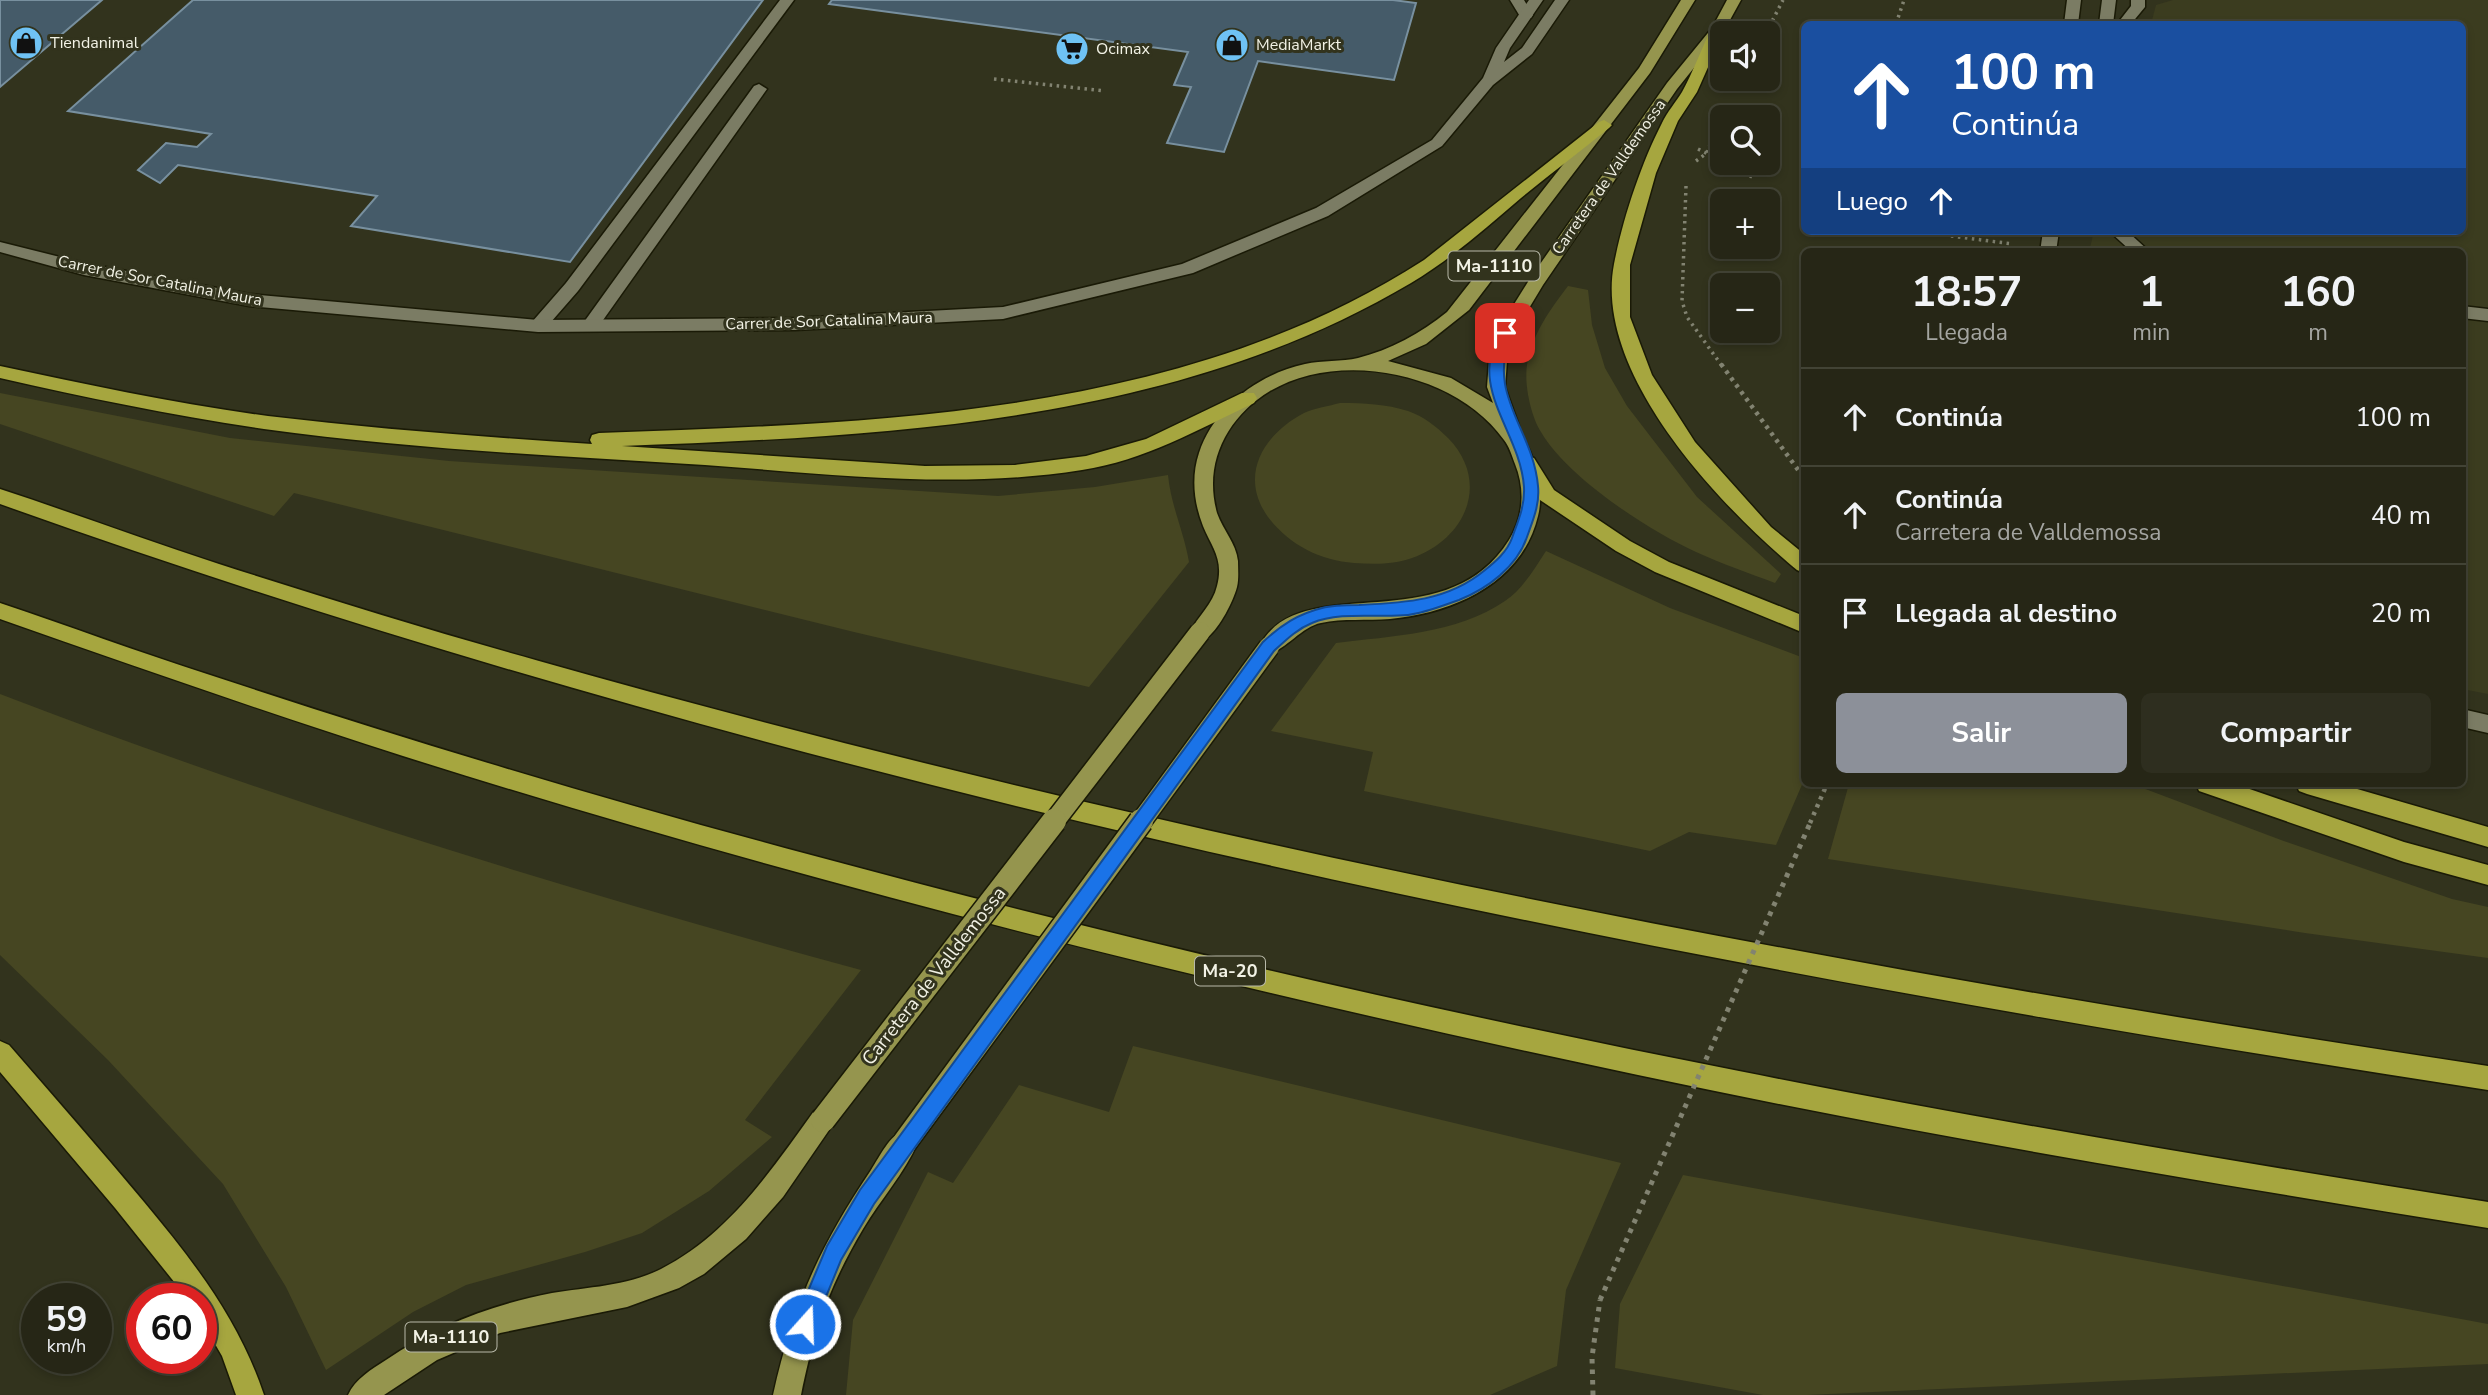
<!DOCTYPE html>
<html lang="es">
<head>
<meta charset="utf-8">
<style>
  :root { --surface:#262616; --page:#2e2e1f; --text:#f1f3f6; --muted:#a4a5a1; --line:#424335; --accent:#8c9099 }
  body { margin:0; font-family:"Nunito Sans",sans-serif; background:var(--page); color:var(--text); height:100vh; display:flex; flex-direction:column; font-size:26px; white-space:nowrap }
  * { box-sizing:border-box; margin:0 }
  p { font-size:23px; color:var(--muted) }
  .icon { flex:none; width:38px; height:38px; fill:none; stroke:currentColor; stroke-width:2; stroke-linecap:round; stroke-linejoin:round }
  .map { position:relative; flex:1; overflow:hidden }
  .side { position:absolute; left:1801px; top:248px; width:665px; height:539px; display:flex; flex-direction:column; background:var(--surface); border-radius:10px; box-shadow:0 4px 10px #0003,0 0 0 2px var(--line) }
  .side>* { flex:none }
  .banner { position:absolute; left:1801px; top:21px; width:665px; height:214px; border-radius:10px; box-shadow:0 4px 10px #0003,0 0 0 2px var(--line); background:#1a4fa0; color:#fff; overflow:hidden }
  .buttons { position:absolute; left:1710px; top:21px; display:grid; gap:14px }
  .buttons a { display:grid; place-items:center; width:70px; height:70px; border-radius:10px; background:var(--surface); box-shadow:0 4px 10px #0003,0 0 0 2px var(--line); font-size:35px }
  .speed { position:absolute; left:21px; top:1283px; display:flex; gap:14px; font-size:35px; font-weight:700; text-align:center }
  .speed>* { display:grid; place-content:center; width:91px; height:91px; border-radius:50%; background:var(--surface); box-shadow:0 4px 10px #0003,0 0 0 2px var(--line); line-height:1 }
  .speed small { font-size:18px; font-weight:400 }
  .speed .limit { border:10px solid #d22; background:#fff; color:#111 }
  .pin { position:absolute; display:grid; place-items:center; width:60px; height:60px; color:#fff; margin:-30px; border-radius:14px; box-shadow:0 4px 10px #0006 }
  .me { position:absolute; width:77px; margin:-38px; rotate:20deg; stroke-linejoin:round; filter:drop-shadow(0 0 5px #0008) }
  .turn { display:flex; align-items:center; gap:24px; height:147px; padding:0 35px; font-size:32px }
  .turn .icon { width:91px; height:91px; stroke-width:2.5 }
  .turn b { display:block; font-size:49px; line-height:60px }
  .then { display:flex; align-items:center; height:66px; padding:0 35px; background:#0003; gap:14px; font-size:26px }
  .eta { display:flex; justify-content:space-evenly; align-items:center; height:119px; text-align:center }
  .eta b { font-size:42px; font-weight:700; line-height:49px }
  .button { display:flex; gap:14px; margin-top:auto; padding:14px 35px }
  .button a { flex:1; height:80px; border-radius:10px; background:var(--accent); color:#fff; font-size:28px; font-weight:700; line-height:80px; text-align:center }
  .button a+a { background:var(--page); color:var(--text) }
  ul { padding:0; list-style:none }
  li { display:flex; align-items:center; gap:21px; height:98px; padding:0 35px; border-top:2px solid var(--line) }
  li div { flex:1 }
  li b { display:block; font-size:26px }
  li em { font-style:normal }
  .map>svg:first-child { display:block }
</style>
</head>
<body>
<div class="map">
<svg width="2488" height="1395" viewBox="0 0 2488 1395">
  <rect width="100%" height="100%" fill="#32331d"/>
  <path fill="#3b3c1f" d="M 2173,0 L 2488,0 L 2488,694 L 2462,689 L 2462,252 L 2089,252 L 2094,231 L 2462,231 L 2462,24 L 2151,24 L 2156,5 Z"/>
  <path fill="#464622" d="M 1568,286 L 1588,290 L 1592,325 L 1605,368 L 1627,406 L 1697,497 L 1781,574 L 1775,583 C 1749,573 1722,564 1696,552 C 1648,530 1568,478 1541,432 C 1531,416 1524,385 1527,365 C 1532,334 1550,310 1568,286 Z
    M 0,393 L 230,438 L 449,461 L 998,496 L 1095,487 L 1168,475 C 1171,506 1184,532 1189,562 L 1089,687 L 854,632 L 294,493 L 274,516 L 0,424 Z
    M 1340,403 C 1364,403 1386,404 1408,411 C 1423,416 1437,427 1448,438 C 1491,482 1466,539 1412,558 C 1393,565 1373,564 1354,563 C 1320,561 1288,544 1268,517 C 1238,475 1264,434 1304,413 C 1315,408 1329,406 1340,403 Z
    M 1546,551 L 1670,608 L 1804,658 L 1804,780 L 1776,845 L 1689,832 L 1650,851 L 1364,791 L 1373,752 L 1271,731 L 1336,643 C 1391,636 1457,634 1505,601 C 1522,590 1535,568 1546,551 Z
    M 0,694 C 281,802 570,891 861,970 L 745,1120 L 772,1137 L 709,1191 L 642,1233 L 585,1252 L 466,1285 L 413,1312 L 326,1370 L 286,1287 L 223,1184 L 108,1060 L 0,955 Z
    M 1849,784 L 2132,784 L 2281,840 L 2452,899 L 2488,907 L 2488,958 L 2305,933 L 1828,859 Z
    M 1133,1046 L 1621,1163 L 1566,1290 L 1557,1366 L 1490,1395 L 846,1395 L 853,1320 L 928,1172 L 953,1183 L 1019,1085 L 1109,1112 Z
    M 1683,1175 L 2488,1324 L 2488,1364 L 1807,1395 L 1763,1395 L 1615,1368 L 1620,1304 Z"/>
  <path fill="#455b69" stroke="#78909f" stroke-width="2" d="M 0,0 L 102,0 L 0,87 Z
    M 193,0 L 763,0 L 570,262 L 351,226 L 377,196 L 178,165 L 160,183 L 138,170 L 166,143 L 197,147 L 211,134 L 68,111 Z
    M 832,0 L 1393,0 L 1416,3 L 1394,80 L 1258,61 L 1224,152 L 1167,143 L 1191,87 L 1174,85 L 1188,52 L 829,4 Z"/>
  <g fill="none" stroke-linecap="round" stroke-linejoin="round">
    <defs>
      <path id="service" d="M 780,0 L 794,0 L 578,291 L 544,330 L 532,330 L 529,326 L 532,322 L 566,283 Z
        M 1510,0 L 1524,0 L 1533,15 L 1531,18 L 1521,18 Z
        M 2067,0 L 2081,0 L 2078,24 L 2064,24 Z
        M 2102,0 L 2116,0 L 2113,24 L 2099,24 Z
        M 2131,0 L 2145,0 L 2145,7 L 2131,24 L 2117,24 L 2131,6 Z
        M 759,84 L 767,89 L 596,330 L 584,330 L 581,326 L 584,322 L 754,86 Z
        M 2043,231 L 2059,231 L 2056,252 L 2040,252 Z
        M 2109,231 L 2127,231 L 2150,252 L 2132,252 Z
        M 2462,306 L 2488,309 L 2488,321 L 2462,318 Z
        M 2462,709 L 2488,715 L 2488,733 L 2462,727 Z"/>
      <path id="minor" d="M 1529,0 L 1543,0 L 1510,48 L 1504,62 L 1522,48 L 1555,0 L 1569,0 L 1532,54 L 1493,85 L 1442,146 L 1328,216 L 1193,273 L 1003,319 L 795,330 L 538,332 L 249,306 L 84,275 L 0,252 L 0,242 L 84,263 L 249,294 L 538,320 L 795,318 L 1003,307 L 1182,264 L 1316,208 L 1432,140 L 1483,78 L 1496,48 Z"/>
      <path id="primary" d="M 1681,0 L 1695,0 L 1650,73 L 1469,310 L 1426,344 L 1388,361 L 1451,378 L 1493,403 L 1487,387 L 1490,348 L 1496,333 L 1531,277 L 1667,83 L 1712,28 L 1727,0 L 1741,0 L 1725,29 L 1677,89 L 1543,285 L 1514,333 L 1508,348 L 1505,387 L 1519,426 L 1517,430 C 1534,450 1545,490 1538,516 C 1522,583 1454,613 1390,619 C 1367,621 1343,618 1321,623 C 1299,627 1279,659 1262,653 L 1259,647 C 1299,567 1445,643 1509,540 C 1524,516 1525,489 1515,464 C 1512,456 1509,446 1504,440 C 1457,373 1341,349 1270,391 C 1227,417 1203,463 1217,513 C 1223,530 1236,543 1238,561 C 1238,569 1239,579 1237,587 C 1233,602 1220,627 1208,637 C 1203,641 1198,640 1193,638 L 1190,632 C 1198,616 1213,604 1217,586 C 1224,559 1212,548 1203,526 C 1194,503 1191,477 1199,453 C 1214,407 1259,374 1305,364 C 1322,360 1342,362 1358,358 C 1390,350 1421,333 1447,312 L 1639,68 Z
        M 823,1107 L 832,1111 L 836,1120 L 783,1197 L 746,1239 L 704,1274 L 679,1288 L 627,1307 L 500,1333 L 437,1360 L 384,1395 L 348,1395 C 355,1379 372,1369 386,1360 C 435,1326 494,1304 552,1293 C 588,1287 628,1286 661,1269 C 728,1235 771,1171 814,1111 Z
        M 905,1129 L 914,1133 L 918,1142 C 905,1173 880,1200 863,1229 C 829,1286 814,1331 801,1395 L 773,1395 C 793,1305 820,1246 871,1170 C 880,1156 889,1136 905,1129 Z"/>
      <path id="motorway" d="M 1718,25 L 1725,29 L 1697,92 L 1678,121 L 1656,173 L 1630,265 L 1630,317 L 1652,375 L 1695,442 L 1771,527 L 1804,554 L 1804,573 L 1797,570 C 1720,506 1593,373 1614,264 C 1623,218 1641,164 1662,123 C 1667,112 1676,102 1682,92 C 1693,72 1701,50 1711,29 Z
        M 1604,120 L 1612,125 L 1609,128 C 1580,152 1550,174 1521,198 C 1486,228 1451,259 1411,283 C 1175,423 889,436 622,446 L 925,466 L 1015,465 L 1086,456 L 1146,439 L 1242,393 L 1254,393 L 1257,398 L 1254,403 C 1199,429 1143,461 1082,470 C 957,490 830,474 705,465 C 558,456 410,449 264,429 C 175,416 88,398 0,378 L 0,366 C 89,385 177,404 268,416 C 376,429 484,437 592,444 L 590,440 L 592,435 L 599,433 C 877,423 1183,416 1424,260 L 1599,122 Z
        M 1527,456 L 1534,458 L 1554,490 L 1630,541 L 1669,562 L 1804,616 L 1804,633 L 1655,572 L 1616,551 L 1540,500 L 1518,463 L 1520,458 Z
        M 0,489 C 73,513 145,540 219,564 C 325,598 431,631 539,661 C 1179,842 1831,967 2488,1066 L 2488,1090 C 1645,961 804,791 0,504 Z
        M 0,603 C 69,626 138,652 207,674 C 407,740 608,801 811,855 C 1118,938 1428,1010 1739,1071 C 1988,1121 2238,1162 2488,1202 L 2488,1228 C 2204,1182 1920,1135 1638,1075 C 1222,987 808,884 403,756 C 268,713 134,666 0,619 Z
        M 2196,784 L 2235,784 L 2404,842 L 2488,865 L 2488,885 L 2404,862 L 2199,791 Z
        M 2296,784 L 2340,784 L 2488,827 L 2488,847 L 2307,794 L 2299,791 Z
        M 0,1041 L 9,1045 C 54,1097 100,1149 144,1202 C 194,1262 239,1320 264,1395 L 236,1395 L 222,1356 L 201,1320 L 201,1298 L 187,1298 L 115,1208 L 0,1072 Z"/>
    </defs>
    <use href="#service" stroke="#1a1a06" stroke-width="3"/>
    <use href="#minor" stroke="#1a1a06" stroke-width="3"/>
    <use href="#primary" stroke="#1a1a06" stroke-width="3"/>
    <use href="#motorway" stroke="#1a1a06" stroke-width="3"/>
    <path stroke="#828371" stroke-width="3.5" stroke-dasharray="2.5 4.5" stroke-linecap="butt" d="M 1896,24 L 1904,0
      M 1766,33 L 1783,0
      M 994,79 L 1105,91
      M 1698,149 L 1722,161
      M 1696,161 L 1707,153 L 1718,121
      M 1725,163 L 1754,178
      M 1686,186 L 1682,301 L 1687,317 L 1722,366
      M 1951,236 L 2013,244"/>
    <path stroke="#828371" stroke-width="4.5" stroke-dasharray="3.5 5" stroke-linecap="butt" d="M 1721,364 L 1804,478"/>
    <path stroke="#828371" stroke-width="5" stroke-dasharray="4.5 6" stroke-linecap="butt" d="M 1593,1395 L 1592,1357 L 1600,1300"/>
    <use href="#service" fill="#7b7c64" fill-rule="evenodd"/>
    <use href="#minor" fill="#7b7c64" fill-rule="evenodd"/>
    <use href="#primary" fill="#95954e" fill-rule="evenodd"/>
    <use href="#motorway" fill="#a6a63f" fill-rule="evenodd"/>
    <defs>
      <path id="primary-bridge-far1" d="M 1053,823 L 1200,632
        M 1140,823 L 1269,647"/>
      <path id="primary-bridge" d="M 823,1120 L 1054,821
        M 905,1142 L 1141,821"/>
    </defs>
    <use href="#primary-bridge-far1" stroke="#1a1a06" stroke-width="23" stroke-linecap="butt"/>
    <use href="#primary-bridge" stroke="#1a1a06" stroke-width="27" stroke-linecap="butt"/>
    <path stroke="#828371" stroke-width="4.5" stroke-dasharray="3.5 5" stroke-linecap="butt" d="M 1810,823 L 1827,784"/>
    <path stroke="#828371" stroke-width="5" stroke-dasharray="4.5 6" stroke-linecap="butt" d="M 1600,1300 L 1811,821"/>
    <use href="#primary-bridge-far1" stroke="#95954e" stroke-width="20"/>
    <use href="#primary-bridge" stroke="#95954e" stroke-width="24"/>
  </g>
  <path fill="#1a73e8" stroke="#114b97" stroke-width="2" d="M 1505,329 L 1512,333 C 1485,395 1533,428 1538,486 C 1540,504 1533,520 1527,537 C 1517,567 1487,589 1459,600 C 1442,606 1425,613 1408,615 C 1378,618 1340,611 1312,623 C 1297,629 1286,640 1274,651 L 874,1204 L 841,1260 L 812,1331 L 805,1334 L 797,1331 L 794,1324 L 827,1246 L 860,1190 L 1263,642 C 1281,625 1298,614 1322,608 C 1333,605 1347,605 1359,605 C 1404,603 1448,601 1485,570 C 1495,562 1507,552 1512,538 C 1518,521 1525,506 1524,487 C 1520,430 1467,390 1500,330 Z"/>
  <defs>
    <symbol id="shop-disc" viewBox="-11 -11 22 22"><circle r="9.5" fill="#6fc2f4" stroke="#32331d"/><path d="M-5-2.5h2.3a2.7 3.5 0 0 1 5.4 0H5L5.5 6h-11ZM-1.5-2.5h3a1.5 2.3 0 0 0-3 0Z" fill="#111"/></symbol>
    <symbol id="supermarket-disc" viewBox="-11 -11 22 22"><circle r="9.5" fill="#6fc2f4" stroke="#32331d"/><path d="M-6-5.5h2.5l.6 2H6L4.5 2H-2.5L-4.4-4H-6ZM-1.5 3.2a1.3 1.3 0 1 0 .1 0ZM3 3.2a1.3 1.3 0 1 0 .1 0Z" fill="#111"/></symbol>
  </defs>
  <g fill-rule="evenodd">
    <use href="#shop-disc" x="7" y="24" width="38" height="38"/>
    <use href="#shop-disc" x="1213" y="26" width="38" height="38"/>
    <use href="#supermarket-disc" x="1053" y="30" width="38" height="38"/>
  </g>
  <g text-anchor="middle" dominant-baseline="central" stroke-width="6" stroke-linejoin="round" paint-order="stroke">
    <g font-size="16" fill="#f2f2e5" stroke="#32331d" text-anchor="start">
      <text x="50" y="43">Tiendanimal</text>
      <text x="1256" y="45">MediaMarkt</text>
      <text x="1096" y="49">Ocimax</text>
    </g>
    <g font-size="16" fill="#f2f2e5" stroke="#32331d">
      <text transform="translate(1609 177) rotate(-55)">Carretera de Valldemossa</text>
      <text transform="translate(160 281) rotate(11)">Carrer de Sor Catalina Maura</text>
      <text transform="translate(829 321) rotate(-2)">Carrer de Sor Catalina Maura</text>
    </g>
    <g fill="#32331d" stroke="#b8b9a9" stroke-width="2">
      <rect x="1448.5" y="251.5" width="91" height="29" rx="5"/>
      <rect x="1195" y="956.5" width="70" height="29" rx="5"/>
      <rect x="405.5" y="1322.5" width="91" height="29" rx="5"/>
    </g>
    <g font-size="18" font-weight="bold" fill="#f2f2e5">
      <text x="1494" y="266">Ma-1110</text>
      <text x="1230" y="971">Ma-20</text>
      <text x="451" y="1337">Ma-1110</text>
    </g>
    <g font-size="19" fill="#f2f2e5" stroke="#32331d">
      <text transform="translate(934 976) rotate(-52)">Carretera de Valldemossa</text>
    </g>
  </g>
</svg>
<div class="buttons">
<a><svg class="icon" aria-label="sound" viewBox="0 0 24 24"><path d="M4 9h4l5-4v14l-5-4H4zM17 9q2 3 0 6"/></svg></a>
<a><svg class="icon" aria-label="search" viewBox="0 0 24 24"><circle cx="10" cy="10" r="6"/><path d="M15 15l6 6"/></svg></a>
<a>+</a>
<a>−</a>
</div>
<div class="speed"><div>59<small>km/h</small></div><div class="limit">60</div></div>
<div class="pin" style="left:1505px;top:333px;background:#d93025"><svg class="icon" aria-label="arrive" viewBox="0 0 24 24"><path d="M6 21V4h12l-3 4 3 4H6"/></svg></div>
<svg class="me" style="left:805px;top:1324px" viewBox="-20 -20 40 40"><circle r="17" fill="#1a73e8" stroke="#fff" stroke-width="3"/><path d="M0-11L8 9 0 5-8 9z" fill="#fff"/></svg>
<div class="banner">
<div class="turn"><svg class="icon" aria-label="ahead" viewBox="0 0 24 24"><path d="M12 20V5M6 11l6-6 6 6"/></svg><div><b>100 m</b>Continúa</div></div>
<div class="then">Luego<svg class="icon" aria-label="ahead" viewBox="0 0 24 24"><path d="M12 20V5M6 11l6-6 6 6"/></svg></div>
</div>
<section class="side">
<div class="eta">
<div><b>18:57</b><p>Llegada</p></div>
<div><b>1</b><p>min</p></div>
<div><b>160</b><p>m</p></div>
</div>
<ul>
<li><svg class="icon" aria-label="ahead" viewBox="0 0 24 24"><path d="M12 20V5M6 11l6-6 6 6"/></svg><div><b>Continúa</b></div><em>100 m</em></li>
<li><svg class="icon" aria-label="ahead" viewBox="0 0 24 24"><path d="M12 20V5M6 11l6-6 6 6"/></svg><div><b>Continúa</b><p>Carretera de Valldemossa</p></div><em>40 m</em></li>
<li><svg class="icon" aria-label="arrive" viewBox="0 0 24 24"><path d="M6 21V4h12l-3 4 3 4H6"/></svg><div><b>Llegada al destino</b></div><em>20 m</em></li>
</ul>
<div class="button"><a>Salir</a><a>Compartir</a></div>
</section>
</div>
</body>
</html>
